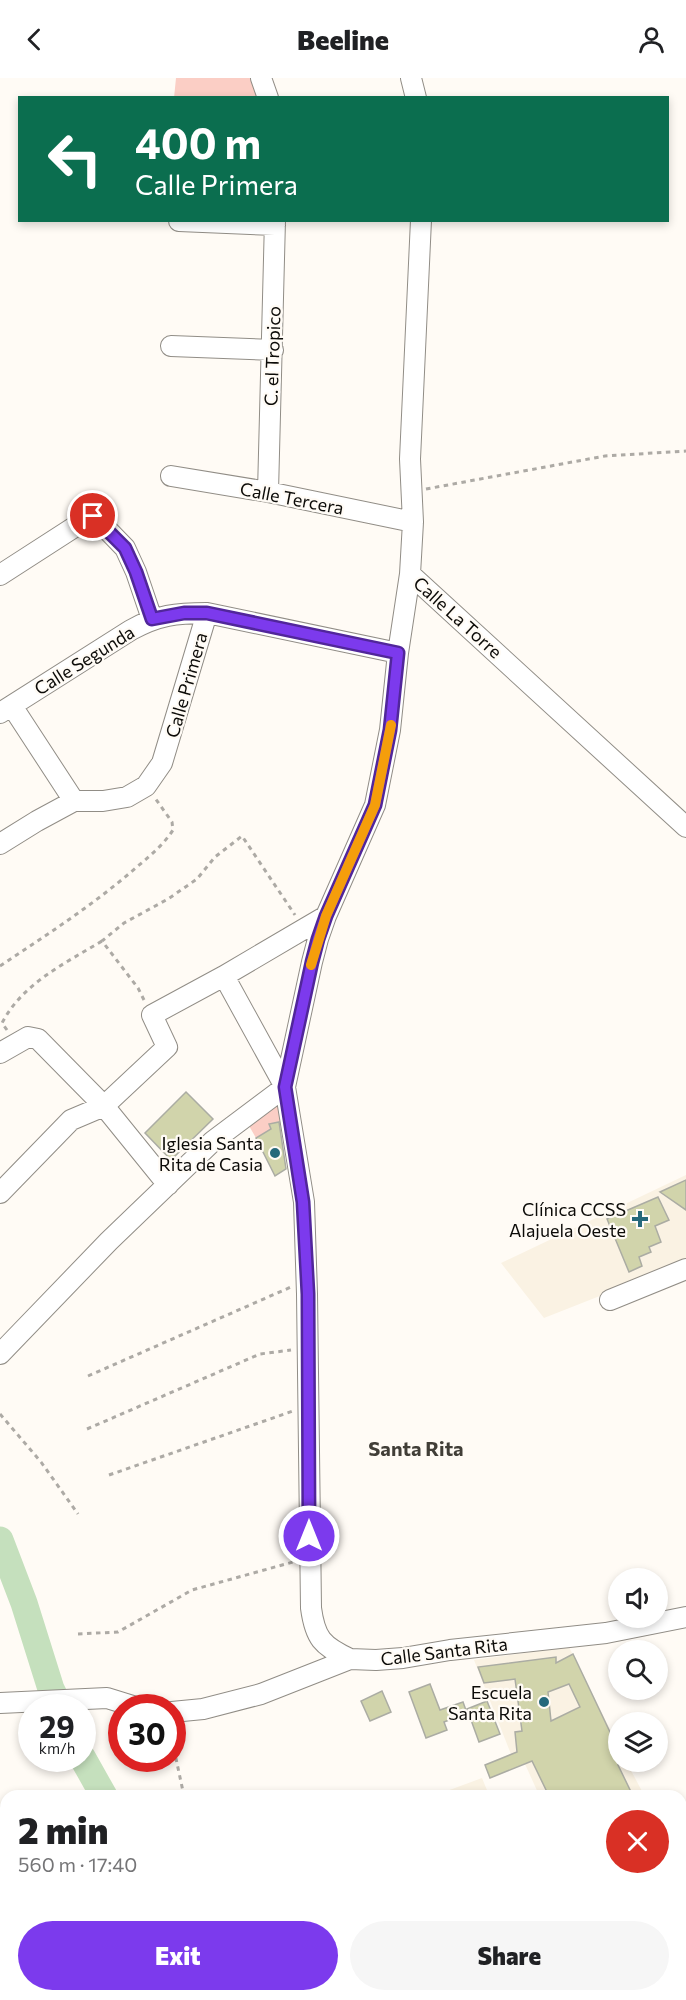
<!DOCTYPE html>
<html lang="en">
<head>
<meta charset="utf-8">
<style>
  :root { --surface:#fff; --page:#f6f6f6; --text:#202124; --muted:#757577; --accent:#7c3aed }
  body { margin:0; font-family:Commissioner,sans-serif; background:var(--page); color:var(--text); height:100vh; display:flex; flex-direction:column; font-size:22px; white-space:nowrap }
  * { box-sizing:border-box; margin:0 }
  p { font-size:20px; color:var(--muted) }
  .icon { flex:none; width:33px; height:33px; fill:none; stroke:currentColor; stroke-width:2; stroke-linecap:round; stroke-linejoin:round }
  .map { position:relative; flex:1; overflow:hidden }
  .panel { position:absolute; left:0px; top:1712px; width:687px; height:212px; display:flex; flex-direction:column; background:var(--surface); border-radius:18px 18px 0 0; box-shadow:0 3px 9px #0003 }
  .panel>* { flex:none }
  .guide { position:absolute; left:18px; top:18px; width:651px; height:126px; border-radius:0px; box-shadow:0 3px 9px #0003; background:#0b6e4f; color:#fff; overflow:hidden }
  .controls { position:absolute; left:608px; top:1490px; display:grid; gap:12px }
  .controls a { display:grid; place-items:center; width:60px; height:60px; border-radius:50%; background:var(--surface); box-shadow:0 3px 9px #0003; font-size:30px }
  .speed { position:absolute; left:18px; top:1616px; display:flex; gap:12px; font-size:30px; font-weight:700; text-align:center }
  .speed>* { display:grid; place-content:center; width:78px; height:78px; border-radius:50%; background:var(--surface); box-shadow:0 3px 9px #0003; line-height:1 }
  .speed small { font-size:15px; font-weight:400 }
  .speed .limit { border:9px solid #d22; background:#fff; color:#111 }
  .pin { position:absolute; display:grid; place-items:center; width:51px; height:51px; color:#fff; margin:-26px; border:3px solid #fff; border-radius:50%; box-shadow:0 2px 6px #0007 }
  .me { position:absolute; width:66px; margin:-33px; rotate:0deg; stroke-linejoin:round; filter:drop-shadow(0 0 4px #0008) }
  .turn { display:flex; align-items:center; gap:21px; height:126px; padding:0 18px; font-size:27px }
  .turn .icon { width:78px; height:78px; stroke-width:2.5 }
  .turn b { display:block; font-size:42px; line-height:51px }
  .round { display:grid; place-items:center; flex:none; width:63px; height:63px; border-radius:32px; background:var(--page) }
  .summary { display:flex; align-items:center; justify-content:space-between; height:102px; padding:0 18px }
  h1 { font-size:36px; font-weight:800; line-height:45px }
  .action { display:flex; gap:12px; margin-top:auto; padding:12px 18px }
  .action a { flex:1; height:69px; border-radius:36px; background:var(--accent); color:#fff; font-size:24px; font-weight:800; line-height:69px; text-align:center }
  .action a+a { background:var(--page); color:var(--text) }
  header { display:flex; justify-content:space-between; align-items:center; height:78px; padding:0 18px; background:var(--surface); font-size:27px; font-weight:800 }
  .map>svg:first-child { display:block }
</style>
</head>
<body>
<header><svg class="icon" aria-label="back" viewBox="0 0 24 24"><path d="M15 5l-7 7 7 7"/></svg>Beeline<svg class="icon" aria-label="person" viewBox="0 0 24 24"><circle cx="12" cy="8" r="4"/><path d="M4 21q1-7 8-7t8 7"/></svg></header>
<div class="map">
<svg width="686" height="1922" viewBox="0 0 686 1922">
  <rect width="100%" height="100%" fill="#fffbf5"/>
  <path fill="#faf2e3" d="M 686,1097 L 686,1184 L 544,1240 L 501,1185 Z
    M 569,1569 L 618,1667 L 618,1683 L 626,1683 L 644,1717 L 539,1717 L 525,1686 L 516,1689 L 474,1582 Z
    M 482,1700 L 489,1717 L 436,1717 Z
    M 686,1796 L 686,1922 L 250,1922 L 246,1917 L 681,1917 L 681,1798 Z"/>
  <path fill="#fbcec5" d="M 176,0 L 253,0 L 259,20 L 174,20 Z
    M 279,1027 L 282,1043 L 269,1046 L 271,1051 L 256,1060 L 248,1046 Z"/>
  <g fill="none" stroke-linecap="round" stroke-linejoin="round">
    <path stroke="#c5e0bd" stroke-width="27" d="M 0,1462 L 24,1525 L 51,1611 L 60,1629
      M 82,1679 L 104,1718
      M 138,1917 L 141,1922"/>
  </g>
  <path fill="#d1d4ab" stroke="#abaca3" stroke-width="1.5" fill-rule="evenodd" d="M 186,1014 L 213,1041 L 171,1082 L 145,1055 Z
    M 279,1044 L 286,1091 L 275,1098 L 256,1060 L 271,1051 L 269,1046 Z
    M 686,1102 L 686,1132 L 660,1114 Z
    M 658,1119 L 669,1142 L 655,1148 L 661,1164 L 649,1169 L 651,1174 L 639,1179 L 642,1188 L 629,1194 L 607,1141 Z
    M 573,1576 L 618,1671 L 618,1687 L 633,1718 L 549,1718 L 532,1683 L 490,1700 L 485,1687 L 517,1674 L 515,1654 L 522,1653 L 515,1601 L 484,1605 L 478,1589 L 556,1579 L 556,1585 ZM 569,1606 L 580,1629 L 551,1643 L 548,1614 Z
    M 430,1606 L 440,1632 L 463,1624 L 467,1635 L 444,1644 L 447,1652 L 426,1660 L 409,1614 Z
    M 382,1613 L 391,1634 L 370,1643 L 361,1623 Z
    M 487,1623 L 500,1656 L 479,1664 L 467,1631 Z"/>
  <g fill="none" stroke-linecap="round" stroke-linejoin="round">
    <defs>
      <path id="minor" d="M 261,0 L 268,20
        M 411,0 L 416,20
        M 421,142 L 410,381 L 413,444 L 410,496 L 686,749
        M 179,143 L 275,147
        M 171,268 L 273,272
        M 171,398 L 268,414 L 413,444
        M 268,414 L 275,142
        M 0,497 L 93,437 L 125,470 L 136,494 L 152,541
        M 12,628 L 74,723
        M 0,635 L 131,552 C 158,537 176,535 207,535
        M 0,766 L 37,743 L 74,723 L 103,723 L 127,719 L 146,708 L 162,685 L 207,535 L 398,575
        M 0,975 L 28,959 L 38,961 L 104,1028 L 168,1107
        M 0,1115 L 71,1042 L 104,1028 L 167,969 L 152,937 L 224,898 L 326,838
        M 610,1222 L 686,1191
        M 0,1276 L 109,1163 L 213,1063 L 285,1009 L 224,898
        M 350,1581 C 322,1568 315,1560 311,1530 L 307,1216 L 304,1124 L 285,1009 L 312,884 L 318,861 L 326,838 L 375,727 L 390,652 L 398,575 L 410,496
        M 0,1625 L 107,1620 L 136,1629
        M 172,1634 L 203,1631 L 261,1616 L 350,1581 L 376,1582 L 403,1580 L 450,1572 L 606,1555 L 686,1539
        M 0,1777 L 6,1794
        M 681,1789 L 686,1788
        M 62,1917 L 64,1922
        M 420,1917 L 420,1922
        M 662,1917 L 662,1922"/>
    </defs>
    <use href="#minor" stroke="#918d86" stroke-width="22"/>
    <path stroke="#adaaa5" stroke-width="3" stroke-dasharray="4.5 4.5" stroke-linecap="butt" d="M 426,411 L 605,378 L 686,373
      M 0,888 C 45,858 90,829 131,794 C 146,781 162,769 173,752 L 172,744 L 155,720
      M 144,922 L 138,910 L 102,863 L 124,845 L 168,821 L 197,801 L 215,779 L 242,758 L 295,837
      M 7,952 L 2,945 C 23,905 64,886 102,863
      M 88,1298 L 291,1209
      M 0,1336 L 41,1384 L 78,1436
      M 87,1351 L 260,1276 L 291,1272
      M 109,1397 L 293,1333
      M 78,1556 L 118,1554 L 192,1512 L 293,1484
      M 172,1662 L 184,1718"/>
    <use href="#minor" stroke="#fff" stroke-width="20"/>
  </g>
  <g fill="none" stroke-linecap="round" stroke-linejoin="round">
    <defs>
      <path id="route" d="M 93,438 L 125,470 L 136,494 L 152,541 L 184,535 L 207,535 L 398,575 L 390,652 L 375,727 L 326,838 L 318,861 L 312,884 L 285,1009 L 303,1124 L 308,1216 L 309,1458"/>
    </defs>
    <use href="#route" stroke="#51269a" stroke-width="15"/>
    <use href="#route" stroke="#7c3aed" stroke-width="10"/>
    <path stroke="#f59e0b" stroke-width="10" d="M 311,887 L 326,838 L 375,727 L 391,647"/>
  </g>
  <g fill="#25697b" stroke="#fffbf5" stroke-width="2">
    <circle cx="275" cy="1075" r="6"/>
    <path d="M637 1132h6v6h6v6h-6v6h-6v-6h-6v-6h6z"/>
    <circle cx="544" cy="1624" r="6"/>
  </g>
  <g text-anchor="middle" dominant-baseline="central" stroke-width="4.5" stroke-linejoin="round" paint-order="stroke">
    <g font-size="18" fill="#0c0b08" stroke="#fffbf5">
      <text transform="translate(272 278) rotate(-88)">C. el Tropico</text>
      <text transform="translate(292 420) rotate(11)">Calle Tercera</text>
      <text transform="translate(458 539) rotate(42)">Calle La Torre</text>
      <text transform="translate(84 582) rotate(-32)">Calle Segunda</text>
      <text transform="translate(186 607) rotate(-74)">Calle Primera</text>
      <text transform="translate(444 1573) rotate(-7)">Calle Santa Rita</text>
    </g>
    <g font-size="18" fill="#0c0b08" stroke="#fffbf5" text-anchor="end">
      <text x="263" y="1065">Iglesia Santa<tspan x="263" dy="21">Rita de Casia</tspan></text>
      <text x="626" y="1131">Clínica CCSS<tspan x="626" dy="21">Alajuela Oeste</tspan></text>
      <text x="532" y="1614">Escuela<tspan x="532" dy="21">Santa Rita</tspan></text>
    </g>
    <g font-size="20" font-weight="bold" fill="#413e37" stroke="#fffbf5">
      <text x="416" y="1370">Santa Rita</text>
    </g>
  </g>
</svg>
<div class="controls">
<a><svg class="icon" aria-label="sound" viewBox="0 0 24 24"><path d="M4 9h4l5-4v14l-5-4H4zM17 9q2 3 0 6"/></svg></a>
<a><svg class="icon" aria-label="search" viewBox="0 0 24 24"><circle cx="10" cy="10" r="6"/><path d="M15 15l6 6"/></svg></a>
<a><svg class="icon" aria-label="layers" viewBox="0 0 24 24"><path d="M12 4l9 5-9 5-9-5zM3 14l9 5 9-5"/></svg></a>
</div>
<div class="speed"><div>29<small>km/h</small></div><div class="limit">30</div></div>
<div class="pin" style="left:93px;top:438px;background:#d93025"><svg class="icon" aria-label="arrive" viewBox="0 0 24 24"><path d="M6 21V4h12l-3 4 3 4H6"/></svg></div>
<svg class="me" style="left:309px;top:1458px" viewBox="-20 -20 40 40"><circle r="17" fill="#7c3aed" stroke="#fff" stroke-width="3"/><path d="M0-11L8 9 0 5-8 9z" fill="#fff"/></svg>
<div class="guide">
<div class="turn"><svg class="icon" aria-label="left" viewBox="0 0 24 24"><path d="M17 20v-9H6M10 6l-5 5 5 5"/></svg><div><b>400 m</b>Calle Primera</div></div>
</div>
<section class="panel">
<div class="summary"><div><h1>2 min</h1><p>560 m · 17:40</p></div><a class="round" style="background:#d93025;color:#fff"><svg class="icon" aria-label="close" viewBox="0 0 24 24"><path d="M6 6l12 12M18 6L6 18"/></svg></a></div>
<div class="action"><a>Exit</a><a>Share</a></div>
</section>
</div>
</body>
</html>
